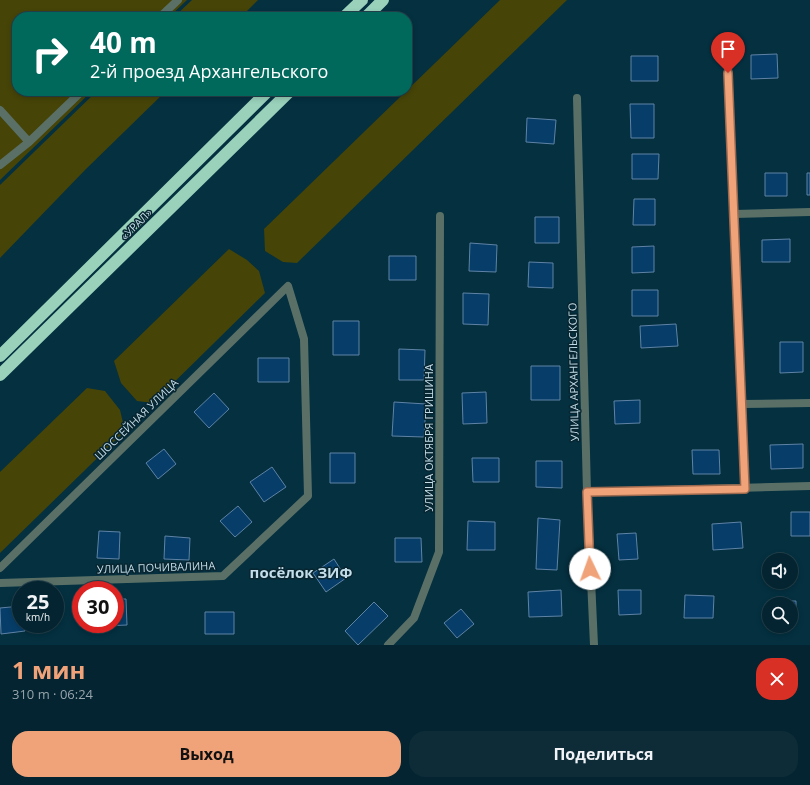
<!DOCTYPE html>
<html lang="ru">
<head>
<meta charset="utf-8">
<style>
  :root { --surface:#032430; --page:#0d2c38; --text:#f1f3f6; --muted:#97a4ab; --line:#24414c; --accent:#f0a279 }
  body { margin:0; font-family:"Open Sans",sans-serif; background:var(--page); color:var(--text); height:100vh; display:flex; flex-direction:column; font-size:15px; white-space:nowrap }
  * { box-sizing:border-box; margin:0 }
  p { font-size:13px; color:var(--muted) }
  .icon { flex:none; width:22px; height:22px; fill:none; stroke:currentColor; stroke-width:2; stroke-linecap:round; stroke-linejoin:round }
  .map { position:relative; height:645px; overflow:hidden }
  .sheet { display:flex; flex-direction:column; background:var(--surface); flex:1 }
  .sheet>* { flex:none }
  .banner { position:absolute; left:12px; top:12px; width:400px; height:84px; border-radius:16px; box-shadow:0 2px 6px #0003,0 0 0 1px var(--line); background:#00695c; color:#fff; overflow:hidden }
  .buttons { position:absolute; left:762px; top:553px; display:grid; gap:8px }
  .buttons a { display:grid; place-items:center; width:36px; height:36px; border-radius:50%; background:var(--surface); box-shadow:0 2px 6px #0003,0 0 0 1px var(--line); font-size:20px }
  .speed { position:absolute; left:12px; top:581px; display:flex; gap:8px; font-size:20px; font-weight:700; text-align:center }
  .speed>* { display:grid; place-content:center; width:52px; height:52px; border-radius:50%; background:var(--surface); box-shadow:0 2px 6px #0003,0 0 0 1px var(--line); line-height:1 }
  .speed small { font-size:10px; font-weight:400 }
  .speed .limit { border:6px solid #d22; background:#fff; color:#111 }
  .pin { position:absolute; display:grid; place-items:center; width:34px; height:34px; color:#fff; margin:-41px -17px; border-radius:50% 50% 50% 0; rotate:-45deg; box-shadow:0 0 4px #0007 }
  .pin .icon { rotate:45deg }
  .me { position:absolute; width:44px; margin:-22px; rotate:357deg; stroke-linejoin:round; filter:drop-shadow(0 0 3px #0008) }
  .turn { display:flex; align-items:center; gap:14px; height:84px; padding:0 12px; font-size:18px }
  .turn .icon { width:52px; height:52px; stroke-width:2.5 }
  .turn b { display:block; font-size:28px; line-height:34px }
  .round { display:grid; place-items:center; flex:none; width:42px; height:42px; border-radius:16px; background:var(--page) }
  .head { display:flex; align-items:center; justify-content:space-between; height:68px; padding:0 12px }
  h1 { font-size:24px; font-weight:700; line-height:30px; color:var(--accent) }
  .primary-button { display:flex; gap:8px; margin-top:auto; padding:8px 12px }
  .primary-button a { flex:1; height:46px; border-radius:16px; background:var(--accent); color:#111; font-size:16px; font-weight:700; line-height:46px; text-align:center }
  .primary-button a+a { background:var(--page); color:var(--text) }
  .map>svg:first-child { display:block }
</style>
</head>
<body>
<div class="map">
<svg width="810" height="645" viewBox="0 0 810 645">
  <rect width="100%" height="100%" fill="#043040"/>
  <path fill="#464407" d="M 0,0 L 187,0 L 169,17 L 17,17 L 17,91 L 92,91 L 0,180 Z
    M 192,0 L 258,0 L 241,17 L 174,17 Z
    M 500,0 L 567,0 L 297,263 L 283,262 L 265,251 L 264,229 Z
    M 97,91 L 166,91 L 85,170 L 0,258 L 0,185 Z
    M 229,249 L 247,260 L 259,271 L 265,293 L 153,403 L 137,401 L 121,383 L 114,361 Z
    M 87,388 L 105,391 L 120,410 L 125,431 L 0,553 L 0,472 Z"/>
  <path fill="#063e69" stroke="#5f82a5" d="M 777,54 L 778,78 L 751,79 L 751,55 Z
    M 631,56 L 658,56 L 658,81 L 631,81 Z
    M 630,104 L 654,104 L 654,138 L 631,138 Z
    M 527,118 L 556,120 L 554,144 L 526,142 Z
    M 632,154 L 659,154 L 658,179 L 632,179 Z
    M 765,173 L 787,173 L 787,196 L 765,196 Z
    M 807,173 L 810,173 L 810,195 L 807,195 Z
    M 634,199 L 655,199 L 655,225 L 633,225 Z
    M 535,217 L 559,217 L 559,243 L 535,243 Z
    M 790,239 L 790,262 L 762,262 L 762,240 Z
    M 470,243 L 497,245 L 496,272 L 469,271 Z
    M 654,246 L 654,272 L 632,273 L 632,247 Z
    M 389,256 L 416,256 L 416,280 L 389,280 Z
    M 529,262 L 553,263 L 553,288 L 528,287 Z
    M 632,290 L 658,290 L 658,316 L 632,316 Z
    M 463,293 L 489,294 L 488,325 L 463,324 Z
    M 333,321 L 359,321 L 359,355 L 333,355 Z
    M 676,324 L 678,346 L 641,348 L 640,326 Z
    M 780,342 L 803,342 L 803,372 L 780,373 Z
    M 399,349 L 425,350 L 424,380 L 399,380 Z
    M 258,358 L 289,358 L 289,382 L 258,382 Z
    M 531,366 L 560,366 L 560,400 L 531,400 Z
    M 486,392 L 487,423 L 463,424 L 462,393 Z
    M 214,393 L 229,409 L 209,428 L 194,412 Z
    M 640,400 L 640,423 L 615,424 L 614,401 Z
    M 394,402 L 426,404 L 424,437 L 392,436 Z
    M 803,444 L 803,468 L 771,469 L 770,445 Z
    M 164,449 L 176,464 L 158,479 L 146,463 Z
    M 692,450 L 719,450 L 720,474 L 693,474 Z
    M 330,453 L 355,453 L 355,483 L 330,483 Z
    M 472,458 L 499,458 L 499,482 L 473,482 Z
    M 536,461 L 562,461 L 562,488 L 536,487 Z
    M 272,467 L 286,487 L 264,502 L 250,482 Z
    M 238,506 L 252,522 L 235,537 L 220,521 Z
    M 791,512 L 810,512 L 810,536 L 791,536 Z
    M 538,518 L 560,520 L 557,570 L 536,569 Z
    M 468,521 L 495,522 L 495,550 L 467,550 Z
    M 741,522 L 743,548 L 713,550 L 712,524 Z
    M 99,531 L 120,532 L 119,559 L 97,558 Z
    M 636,533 L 638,559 L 619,560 L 617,534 Z
    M 165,536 L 190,538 L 189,560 L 164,559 Z
    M 395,538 L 421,538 L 422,562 L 395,562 Z
    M 334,559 L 346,578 L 326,592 L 313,573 Z
    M 561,590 L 562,616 L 529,617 L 528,592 Z
    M 618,590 L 641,590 L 641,614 L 619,615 Z
    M 685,595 L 714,596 L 713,618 L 684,618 Z
    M 115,599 L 126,599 L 127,625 L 103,626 L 103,624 L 115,624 Z
    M 777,601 L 796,601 L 796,622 L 791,621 L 791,604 L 777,604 Z
    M 374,602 L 388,616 L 358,645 L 345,631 Z
    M 21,606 L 21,624 L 24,624 L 25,631 L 1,634 L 0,608 Z
    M 461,609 L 474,624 L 457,638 L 444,623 Z
    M 205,612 L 234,612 L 234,634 L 205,634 Z"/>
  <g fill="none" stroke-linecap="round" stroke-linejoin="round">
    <path stroke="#5a7067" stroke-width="8" d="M 160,17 L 178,0
      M 0,110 L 29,142
      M 0,165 L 29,142 L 82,91"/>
    <path stroke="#5a7067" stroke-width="8" d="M 727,42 L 734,214
      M 577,98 L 587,492 L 594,645
      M 741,404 L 810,403
      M 745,489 L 734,214 L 810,212
      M 587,492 L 810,486
      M 0,568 L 288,286 L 304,339 L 308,496 L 223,576 L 0,583
      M 388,645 L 414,618 L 439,552 L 440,216"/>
    <path stroke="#99d1bb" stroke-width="12" d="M 344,17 L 362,0
      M 366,17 L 383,0
      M 0,356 L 268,91
      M 0,375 L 290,91"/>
  </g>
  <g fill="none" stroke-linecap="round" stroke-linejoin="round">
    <defs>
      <path id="route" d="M 590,569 L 587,492 L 745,489 L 728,73"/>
    </defs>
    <use href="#route" stroke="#9c694f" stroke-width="10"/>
    <use href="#route" stroke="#f0a279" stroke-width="7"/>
  </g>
  <g text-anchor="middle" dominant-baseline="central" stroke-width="3" stroke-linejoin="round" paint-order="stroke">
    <g font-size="11" fill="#c3deea" stroke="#082530">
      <text transform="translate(136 224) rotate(-45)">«УРАЛ»</text>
      <text transform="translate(573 372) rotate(-91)">УЛИЦА АРХАНГЕЛЬСКОГО</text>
      <text transform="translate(136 419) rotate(-44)">ШОССЕЙНАЯ УЛИЦА</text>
      <text transform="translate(428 438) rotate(-90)">УЛИЦА ОКТЯБРЯ ГРИШИНА</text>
      <text transform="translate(156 567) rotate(-2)">УЛИЦА ПОЧИВАЛИНА</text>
    </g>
    <g font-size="15" font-weight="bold" fill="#c3deea" stroke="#082530">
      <text x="301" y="572">посёлок ЗИФ</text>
    </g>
  </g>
</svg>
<div class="buttons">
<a><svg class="icon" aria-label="sound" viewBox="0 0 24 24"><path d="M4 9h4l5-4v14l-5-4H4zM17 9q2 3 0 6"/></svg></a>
<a><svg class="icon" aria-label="search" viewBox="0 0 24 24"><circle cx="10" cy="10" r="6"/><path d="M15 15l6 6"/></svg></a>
</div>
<div class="speed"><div>25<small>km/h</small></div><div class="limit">30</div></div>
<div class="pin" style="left:728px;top:73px;background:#d93025"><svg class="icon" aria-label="arrive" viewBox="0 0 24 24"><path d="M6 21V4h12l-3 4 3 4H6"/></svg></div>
<svg class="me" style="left:590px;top:569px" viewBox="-20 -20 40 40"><circle r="19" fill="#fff"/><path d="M0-13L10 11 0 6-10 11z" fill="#f0a279"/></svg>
<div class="banner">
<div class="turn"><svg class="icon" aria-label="right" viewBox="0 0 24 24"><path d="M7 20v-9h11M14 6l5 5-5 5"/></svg><div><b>40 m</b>2-й проезд Архангельского</div></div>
</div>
</div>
<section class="sheet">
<div class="head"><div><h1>1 мин</h1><p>310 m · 06:24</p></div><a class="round" style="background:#d93025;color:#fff"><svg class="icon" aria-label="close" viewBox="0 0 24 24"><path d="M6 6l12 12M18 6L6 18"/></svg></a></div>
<div class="primary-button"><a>Выход</a><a>Поделиться</a></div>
</section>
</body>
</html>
